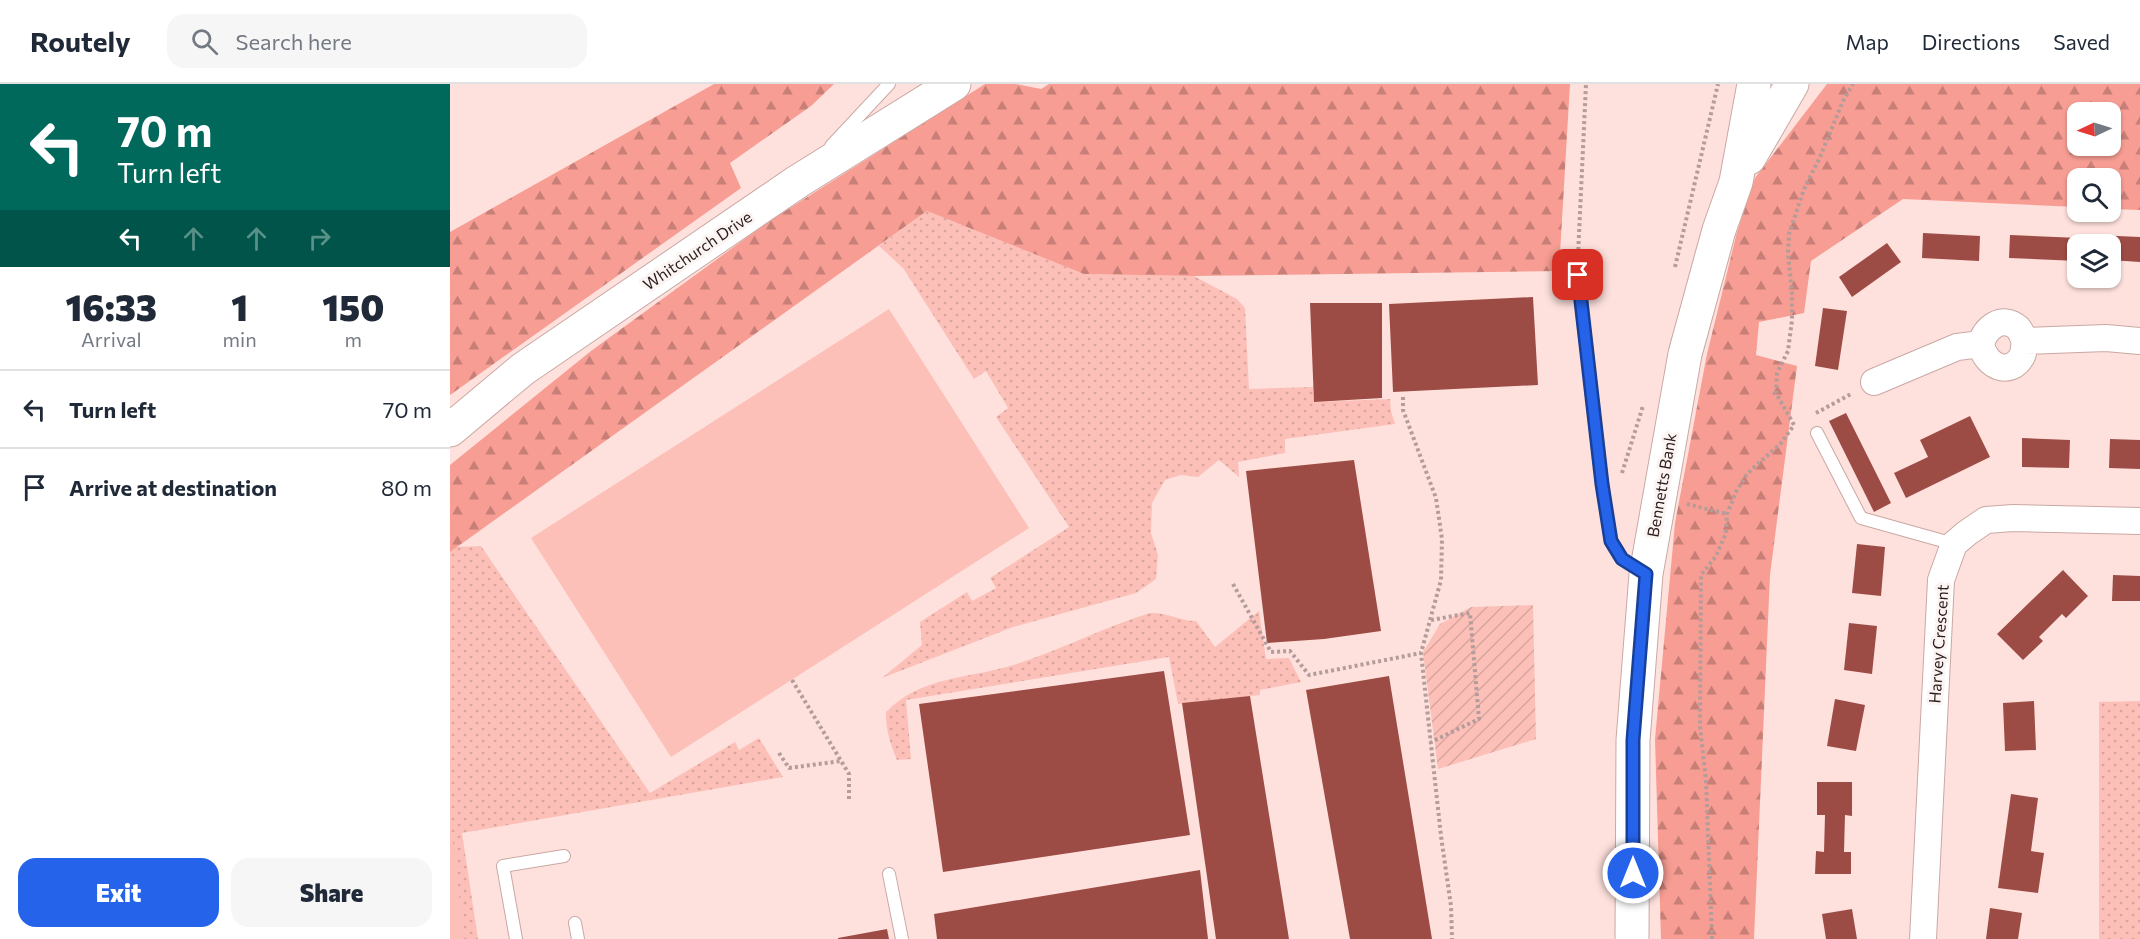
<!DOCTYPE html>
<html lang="en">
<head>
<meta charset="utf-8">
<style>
  :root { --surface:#fff; --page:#f6f6f7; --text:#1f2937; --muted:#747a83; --line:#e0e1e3; --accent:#2563eb }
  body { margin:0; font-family:Commissioner,sans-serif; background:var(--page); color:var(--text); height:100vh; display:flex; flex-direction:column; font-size:22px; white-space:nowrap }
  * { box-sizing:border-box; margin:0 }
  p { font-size:20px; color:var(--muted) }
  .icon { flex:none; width:33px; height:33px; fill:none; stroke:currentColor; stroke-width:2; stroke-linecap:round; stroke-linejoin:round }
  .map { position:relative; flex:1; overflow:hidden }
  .panel { display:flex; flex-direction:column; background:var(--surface); width:450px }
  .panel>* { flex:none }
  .top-card { background:#00695c; color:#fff; overflow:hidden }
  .needle { width:39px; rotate:266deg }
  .buttons { position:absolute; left:1617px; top:18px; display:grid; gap:12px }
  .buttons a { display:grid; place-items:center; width:54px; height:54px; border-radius:12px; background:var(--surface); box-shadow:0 2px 4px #0004; font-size:30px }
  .pin { position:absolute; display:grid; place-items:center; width:51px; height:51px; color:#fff; margin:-26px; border-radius:12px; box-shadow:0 3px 9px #0006 }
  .me { position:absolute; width:66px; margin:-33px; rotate:0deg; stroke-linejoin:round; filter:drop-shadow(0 0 4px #0008) }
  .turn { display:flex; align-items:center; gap:21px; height:126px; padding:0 18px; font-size:27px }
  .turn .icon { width:78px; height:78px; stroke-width:2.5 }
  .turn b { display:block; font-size:42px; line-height:51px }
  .lanes { display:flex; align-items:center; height:57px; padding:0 18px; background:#0003; justify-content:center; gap:30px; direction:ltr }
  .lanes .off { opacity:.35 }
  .eta { display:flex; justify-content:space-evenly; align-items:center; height:102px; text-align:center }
  .eta b { font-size:36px; font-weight:800; line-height:42px }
  .action { display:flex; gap:12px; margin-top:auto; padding:12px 18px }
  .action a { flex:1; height:69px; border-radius:18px; background:var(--accent); color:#fff; font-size:24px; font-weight:800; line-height:69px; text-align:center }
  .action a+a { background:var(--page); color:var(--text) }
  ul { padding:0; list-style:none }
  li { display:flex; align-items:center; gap:18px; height:78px; padding:0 18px; border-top:2px solid var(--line) }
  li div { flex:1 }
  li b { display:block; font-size:22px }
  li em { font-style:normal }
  header { display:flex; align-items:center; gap:36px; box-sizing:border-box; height:84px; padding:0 30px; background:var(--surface); border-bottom:2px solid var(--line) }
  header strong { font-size:28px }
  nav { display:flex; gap:33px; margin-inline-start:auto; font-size:21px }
  .search { width:420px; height:54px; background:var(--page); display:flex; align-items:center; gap:15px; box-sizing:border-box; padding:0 21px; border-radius:18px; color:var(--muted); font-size:22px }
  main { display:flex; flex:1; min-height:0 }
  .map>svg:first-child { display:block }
</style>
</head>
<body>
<header>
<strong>Routely</strong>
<div class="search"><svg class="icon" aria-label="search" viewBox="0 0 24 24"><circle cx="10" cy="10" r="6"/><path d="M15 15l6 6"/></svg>Search here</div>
<nav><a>Map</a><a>Directions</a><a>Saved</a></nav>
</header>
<main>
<section class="panel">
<div class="top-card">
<div class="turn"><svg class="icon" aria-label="left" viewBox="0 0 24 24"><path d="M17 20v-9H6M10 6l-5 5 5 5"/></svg><div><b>70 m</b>Turn left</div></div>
<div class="lanes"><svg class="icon" aria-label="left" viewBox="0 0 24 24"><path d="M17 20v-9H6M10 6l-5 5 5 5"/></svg><svg class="icon off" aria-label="ahead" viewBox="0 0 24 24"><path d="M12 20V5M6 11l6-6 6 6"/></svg><svg class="icon off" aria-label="ahead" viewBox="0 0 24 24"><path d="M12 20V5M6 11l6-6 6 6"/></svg><svg class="icon off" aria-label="right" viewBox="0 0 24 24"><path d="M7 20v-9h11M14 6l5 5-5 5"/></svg></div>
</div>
<div class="eta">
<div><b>16:33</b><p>Arrival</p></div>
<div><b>1</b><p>min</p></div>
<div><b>150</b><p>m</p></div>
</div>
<ul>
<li><svg class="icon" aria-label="left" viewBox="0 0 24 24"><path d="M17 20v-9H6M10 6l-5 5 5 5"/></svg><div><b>Turn left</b></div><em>70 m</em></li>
<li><svg class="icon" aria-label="arrive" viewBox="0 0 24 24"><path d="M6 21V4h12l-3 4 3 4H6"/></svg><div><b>Arrive at destination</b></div><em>80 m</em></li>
</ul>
<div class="action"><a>Exit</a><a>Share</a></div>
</section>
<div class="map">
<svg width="1690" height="855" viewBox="0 0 1690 855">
  <defs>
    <pattern id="grass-dots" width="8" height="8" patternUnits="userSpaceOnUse" patternTransform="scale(1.5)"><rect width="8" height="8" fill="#fcc0b8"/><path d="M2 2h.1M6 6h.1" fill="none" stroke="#d8a59e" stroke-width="1.8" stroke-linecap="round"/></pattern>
    <pattern id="forest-firs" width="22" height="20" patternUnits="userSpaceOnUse" patternTransform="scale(1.5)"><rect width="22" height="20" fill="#f79d93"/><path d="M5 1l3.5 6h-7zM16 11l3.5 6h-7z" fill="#c87f77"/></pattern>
    <pattern id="garden-furrows" width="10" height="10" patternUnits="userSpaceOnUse" patternTransform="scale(1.5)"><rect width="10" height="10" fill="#fcc0b8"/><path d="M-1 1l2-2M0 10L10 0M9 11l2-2" fill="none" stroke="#d8a59e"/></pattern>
  </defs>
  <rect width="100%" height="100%" fill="#fee1dd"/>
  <path fill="url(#grass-dots)" d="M 477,127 L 634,190 L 744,192 L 787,215 L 795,224 L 799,305 L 863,303 L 864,318 L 940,315 L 941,327 L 945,340 L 835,355 L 835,369 L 788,378 L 789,393 L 769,376 L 748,393 L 731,391 L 715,396 L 702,419 L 701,449 L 708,471 L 706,495 L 686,509 L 563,543 L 432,594 L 472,561 L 470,538 L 517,508 L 522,517 L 546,504 L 540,494 L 619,443 L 546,333 L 558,324 L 536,287 L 524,295 L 453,184 L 429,162 Z
    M 31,462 L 200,709 L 285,658 L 289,666 L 309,654 L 333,693 L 12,749 L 28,855 L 0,855 L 0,468 L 5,463 Z
    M 809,527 L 816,575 L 839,574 L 851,598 L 810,606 L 810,611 L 728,620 L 719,573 L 456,616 L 461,675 L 447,676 C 440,660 436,646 436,628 C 472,591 521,595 567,580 C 612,565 655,543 700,529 C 717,528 729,537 746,537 L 765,563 Z
    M 1690,617 L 1690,855 L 1649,855 L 1649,618 Z"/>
  <path fill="url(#forest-firs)" fill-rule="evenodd" d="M 264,0 L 384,0 L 361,22 L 280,79 L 291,104 L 0,311 L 0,148 Z
    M 535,0 L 566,0 L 591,5 L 599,0 L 1120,0 L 1109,187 L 744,192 L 634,190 L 477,127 L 0,468 L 0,381 L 141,267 L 318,138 Z
    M 1377,0 L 1690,0 L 1690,126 L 1661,125 L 1660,94 L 1628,94 L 1627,123 L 1453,115 L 1361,177 L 1354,229 L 1309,238 L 1306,271 L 1347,282 L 1320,491 L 1304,855 L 1211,855 L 1205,655 L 1225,439 L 1257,270 L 1287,148 L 1305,94 ZM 1660,28 L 1660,62 L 1628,62 L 1628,28 Z"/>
  <path fill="url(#garden-furrows)" d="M 1083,521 L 1086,655 L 988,685 L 973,568 L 990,540 L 1021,523 Z"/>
  <path fill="#fcc0b8" d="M 439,225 L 579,444 L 221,673 L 81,454 Z
    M 0,741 L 1,741 L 14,855 L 0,855 Z"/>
  <path fill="#9d4c45" d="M 1473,149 L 1530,152 L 1529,177 L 1472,174 Z
    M 1560,151 L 1629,154 L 1628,177 L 1559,174 Z
    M 1644,151 L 1690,153 L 1690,178 L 1660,176 L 1660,160 L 1644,160 Z
    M 1437,159 L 1451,178 L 1402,213 L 1389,193 Z
    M 1083,213 L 1088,301 L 943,308 L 939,220 Z
    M 860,219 L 932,219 L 932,314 L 864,318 Z
    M 1373,224 L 1397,227 L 1388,286 L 1365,282 Z
    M 1396,329 L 1441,419 L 1424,428 L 1379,337 Z
    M 1520,332 L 1540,373 L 1456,414 L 1444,389 L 1478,373 L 1470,356 Z
    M 1572,354 L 1620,356 L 1619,384 L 1572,383 Z
    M 1660,355 L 1690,356 L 1690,385 L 1659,384 Z
    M 904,376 L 931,547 L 874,555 L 817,559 L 796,387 Z
    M 1407,460 L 1435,463 L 1431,512 L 1402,509 Z
    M 1613,486 L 1638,512 L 1616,534 L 1612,530 L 1589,553 L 1593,557 L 1573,576 L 1547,550 Z
    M 1663,491 L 1690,492 L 1690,517 L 1662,517 Z
    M 1399,539 L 1427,542 L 1422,590 L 1394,586 Z
    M 714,587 L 740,751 L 493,788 L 469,620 Z
    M 939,592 L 982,855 L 900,855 L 856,606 Z
    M 800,612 L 839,855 L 766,855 L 732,619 Z
    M 1385,615 L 1415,621 L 1406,667 L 1377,662 Z
    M 1584,617 L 1586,666 L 1555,667 L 1553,619 Z
    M 1367,698 L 1402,698 L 1402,732 L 1395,731 L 1394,768 L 1401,768 L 1401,790 L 1365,790 L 1366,767 L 1374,768 L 1375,731 L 1367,731 Z
    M 1561,710 L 1588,714 L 1581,767 L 1594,769 L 1588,809 L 1548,804 Z
    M 750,786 L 758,855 L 487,855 L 484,830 Z
    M 1540,824 L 1572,829 L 1568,855 L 1536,855 Z
    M 1402,825 L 1407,855 L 1376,855 L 1372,830 Z
    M 437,845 L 439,855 L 388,855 L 388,854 Z"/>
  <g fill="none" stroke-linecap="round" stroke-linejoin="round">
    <defs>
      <path id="lane" d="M 381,62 L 439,0
        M 1128,191 L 1152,400 L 1161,457 L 1172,475 L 1195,489
        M 1367,349 L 1411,434 L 1504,460
        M 439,790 L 452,855
        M 125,839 L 128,855
        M 66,855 L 53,782 L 114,772"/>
      <path id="street" d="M 1531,260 C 1535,282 1560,294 1572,272 C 1574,268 1574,262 1575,257
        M 1424,298 L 1507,263 L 1531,260 C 1535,244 1552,230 1568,244 C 1571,247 1573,254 1575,257 L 1656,254 L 1690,257
        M 1473,855 L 1491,496 L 1504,460 L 1517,449 L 1536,436 L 1563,434 L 1690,437"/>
      <path id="secondary" d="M 1299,74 L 1342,0
        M 1182,855 L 1183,656 L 1196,490 L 1235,270 L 1269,146 L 1286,98 L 1304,0"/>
      <path id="primary" d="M 0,346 L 73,285 L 347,98 L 504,0"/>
    </defs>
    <use href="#lane" stroke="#caa8a3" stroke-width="14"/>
    <use href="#street" stroke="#caa8a3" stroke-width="28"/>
    <use href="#secondary" stroke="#caa8a3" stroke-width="35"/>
    <use href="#primary" stroke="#caa8a3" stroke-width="35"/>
    <path stroke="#b39c99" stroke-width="4" stroke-dasharray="3 3" stroke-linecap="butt" d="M 1128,172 L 1136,0
      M 1225,183 L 1268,0
      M 953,313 L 953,326 L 986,414 L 992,455 L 991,496 L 971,569 L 991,752 L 1001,822 L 1002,855
      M 1366,329 L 1401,310
      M 1172,389 L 1193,322
      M 1237,420 L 1277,430
      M 783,500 L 821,568 L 840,567 L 859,591 L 971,569
      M 981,536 L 1020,529 L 1029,635 L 981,658
      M 342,596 L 399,690 L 399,718
      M 329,669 L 339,684 L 391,677
      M 1262,855 L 1256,697 L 1250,642 L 1251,491 L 1266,472 L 1276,449 L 1277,430 L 1286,408 L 1297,390 L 1331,359 L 1344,341 L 1326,309 L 1327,289 L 1338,267 L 1342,236 L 1342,210 L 1338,169 L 1339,150 L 1354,105 L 1370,73 L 1393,17 L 1403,0"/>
    <use href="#lane" stroke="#fff" stroke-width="12"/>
    <use href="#street" stroke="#fff" stroke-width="26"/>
    <use href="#secondary" stroke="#fff" stroke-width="33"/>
    <use href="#primary" stroke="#fff" stroke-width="33"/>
  </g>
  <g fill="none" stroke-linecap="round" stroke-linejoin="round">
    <defs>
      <path id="route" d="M 1128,191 L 1152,400 L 1161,457 L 1172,475 L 1196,490 L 1183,656 L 1183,789"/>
    </defs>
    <use href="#route" stroke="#184099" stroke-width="15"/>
    <use href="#route" stroke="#2563eb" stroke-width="10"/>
  </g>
  <g text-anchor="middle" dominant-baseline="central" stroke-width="6" stroke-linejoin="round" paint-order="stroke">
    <g font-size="16" fill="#2b1e1c" stroke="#fcf4f3">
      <text transform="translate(247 166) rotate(-34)">Whitchurch Drive</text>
      <text transform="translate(1211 401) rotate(-80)">Bennetts Bank</text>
      <text transform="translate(1488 560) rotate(-86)">Harvey Crescent</text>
    </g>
  </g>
</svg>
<div class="buttons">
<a><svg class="needle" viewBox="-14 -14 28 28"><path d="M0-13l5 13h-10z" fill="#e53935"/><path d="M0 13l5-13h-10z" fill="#747a83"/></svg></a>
<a><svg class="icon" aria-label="search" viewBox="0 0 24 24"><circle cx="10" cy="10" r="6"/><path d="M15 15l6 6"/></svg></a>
<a><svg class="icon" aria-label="layers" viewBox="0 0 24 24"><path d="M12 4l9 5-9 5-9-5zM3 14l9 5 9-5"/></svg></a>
</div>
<div class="pin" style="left:1128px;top:191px;background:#d93025"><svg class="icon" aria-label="arrive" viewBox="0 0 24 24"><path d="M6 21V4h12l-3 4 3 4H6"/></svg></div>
<svg class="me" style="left:1183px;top:789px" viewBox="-20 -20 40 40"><circle r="17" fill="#2563eb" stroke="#fff" stroke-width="3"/><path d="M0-11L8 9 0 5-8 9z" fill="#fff"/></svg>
</div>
</main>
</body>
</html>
